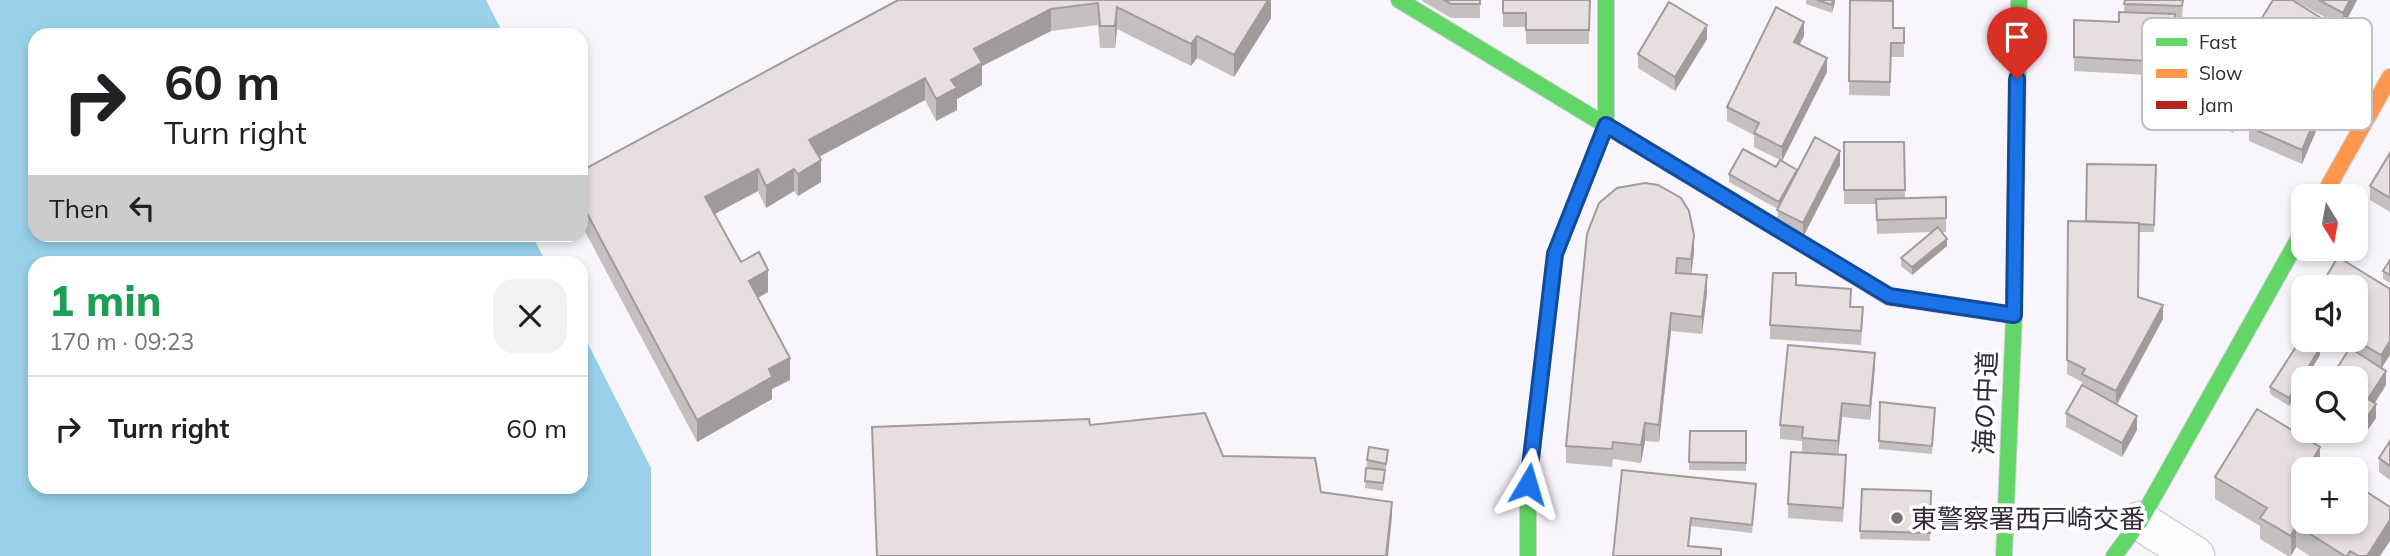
<!DOCTYPE html>
<html lang="en">
<head>
<meta charset="utf-8">
<style>
  :root { --surface:#fff; --page:#f2f2f2; --text:#202124; --muted:#757577; --line:#e0e0e0 }
  body { margin:0; font-family:Mulish,"Noto Sans JP",sans-serif; background:var(--page); color:var(--text); height:100vh; display:flex; flex-direction:column; font-size:26px; white-space:nowrap }
  * { box-sizing:border-box; margin:0 }
  p { font-size:23px; color:var(--muted) }
  .icon { flex:none; width:38px; height:38px; fill:none; stroke:currentColor; stroke-width:2; stroke-linecap:round; stroke-linejoin:round }
  .map { position:relative; flex:1; overflow:hidden }
  .panel { position:absolute; left:28px; top:256px; width:560px; height:238px; display:flex; flex-direction:column; background:var(--surface); border-radius:21px; box-shadow:0 4px 10px #0003 }
  .panel>* { flex:none }
  .hud { position:absolute; left:28px; top:28px; width:560px; height:214px; border-radius:21px; box-shadow:0 4px 10px #0003; background:#fff; color:var(--text); overflow:hidden }
  .needle { width:46px; rotate:169deg }
  .buttons { position:absolute; left:2291px; top:184px; display:grid; gap:14px }
  .buttons a { display:grid; place-items:center; width:77px; height:77px; border-radius:14px; background:var(--surface); box-shadow:0 4px 10px #0003; font-size:35px }
  .pin { position:absolute; display:grid; place-items:center; width:60px; height:60px; color:#fff; margin:-72px -30px; border-radius:50% 50% 50% 0; rotate:-45deg; box-shadow:0 0 7px #0007 }
  .pin .icon { rotate:45deg }
  .me { position:absolute; width:77px; margin:-38px; rotate:7deg; stroke-linejoin:round; filter:drop-shadow(0 0 5px #0008) }
  .turn { display:flex; align-items:center; gap:24px; height:147px; padding:0 21px; font-size:32px }
  .turn .icon { width:91px; height:91px; stroke-width:2.5 }
  .turn b { display:block; font-size:49px; line-height:60px }
  .then { display:flex; align-items:center; height:66px; padding:0 21px; background:#0003; gap:14px; font-size:26px }
  .round { display:grid; place-items:center; flex:none; width:74px; height:74px; border-radius:21px; background:var(--page) }
  .head { display:flex; align-items:center; justify-content:space-between; height:119px; padding:0 21px }
  h1 { font-size:42px; font-weight:800; line-height:52px; color:#1e9e55 }
  ul { padding:0; list-style:none }
  li { display:flex; align-items:center; gap:21px; height:105px; padding:0 21px; border-top:2px solid var(--line) }
  li div { flex:1 }
  li b { display:block; font-size:26px }
  li em { font-style:normal }
  .map>svg:first-child { display:block }
</style>
</head>
<body>
<div class="map">
<svg width="2390" height="556" viewBox="0 0 2390 556">
  <rect width="100%" height="100%" fill="#f9f5fc"/>
  <path fill="#98d1e9" d="M 0,0 L 486,0 L 504,35 L 35,35 L 35,234 L 532,235 L 546,262 L 35,262 L 35,486 L 581,486 L 581,330 L 651,468 L 651,556 L 0,556 Z"/>
  <g fill="none" stroke-linecap="round" stroke-linejoin="round">
    <defs>
      <path id="street" d="M 2140,521 L 2195,556"/>
      <path id="fast" d="M 1399,0 L 1868,284
        M 1528,556 L 1528,484 L 1555,254 L 1606,125 L 1606,0
        M 2004,556 L 2014,315 L 2019,0
        M 2114,556 L 2140,521 L 2303,231"/>
      <path id="slow" d="M 2323,196 L 2390,77"/>
      <path id="jam" d="M 1868,284 L 1889,297 L 2014,315"/>
    </defs>
    <use href="#street" stroke="#d5d0d9" stroke-width="41"/>
    <use href="#fast" stroke="#d5d0d9" stroke-width="18"/>
    <use href="#slow" stroke="#d5d0d9" stroke-width="18"/>
    <use href="#jam" stroke="#d5d0d9" stroke-width="18"/>
    <use href="#street" stroke="#fefeff" stroke-width="38"/>
    <use href="#fast" stroke="#63d668" stroke-width="16"/>
    <use href="#slow" stroke="#ff974d" stroke-width="16"/>
    <use href="#jam" stroke="#b3261e" stroke-width="16"/>
  </g>
  <path fill="#c6bfc0" d="M 898,0 L 1271,0 L 1271,18 L 1234,77 L 1197,58 L 1191,66 L 1117,29 L 1115,48 L 1100,48 L 1098,25 L 1051,31 L 982,66 L 982,85 L 957,99 L 957,110 L 936,121 L 925,100 L 819,157 L 821,182 L 798,196 L 794,191 L 766,208 L 758,191 L 715,214 L 741,262 L 768,292 L 758,298 L 790,380 L 772,389 L 772,399 L 697,442 L 581,224 L 581,171 Z
    M 1422,0 L 1480,0 L 1480,18 L 1451,18 L 1422,1 Z
    M 1503,0 L 1590,0 L 1589,44 L 1526,44 L 1526,27 L 1503,27 Z
    M 1806,0 L 1835,0 L 1835,2 L 1832,13 L 1806,4 Z
    M 1850,0 L 1893,28 L 1904,42 L 1904,57 L 1891,57 L 1890,96 L 1849,95 Z
    M 2125,0 L 2183,0 L 2182,20 L 2175,20 L 2175,50 L 2166,50 L 2166,76 L 2074,71 L 2074,20 L 2119,22 L 2124,12 Z
    M 2293,0 L 2357,0 L 2343,27 Z
    M 2255,29 L 2326,35 L 2324,38 L 2328,54 L 2312,80 L 2255,43 Z
    M 1804,36 L 1799,45 L 1827,72 L 1782,161 L 1754,147 L 1754,135 L 1727,121 L 1727,107 Z
    M 1707,39 L 1675,91 L 1638,68 L 1638,54 Z
    M 2268,74 L 2233,133 L 2188,106 L 2188,92 Z
    M 2325,110 L 2302,164 L 2249,141 L 2249,127 Z
    M 1844,142 L 1905,190 L 1905,198 L 1946,218 L 1946,232 L 1942,232 L 1947,246 L 1912,275 L 1901,266 L 1901,258 L 1932,232 L 1877,234 L 1876,204 L 1844,204 Z
    M 2390,153 L 2390,212 L 2370,200 L 2370,186 Z
    M 1840,165 L 1803,237 L 1777,224 L 1778,209 L 1729,182 L 1729,174 L 1776,167 L 1797,173 Z
    M 2156,165 L 2154,232 L 2139,232 L 2138,297 L 2163,319 L 2117,405 L 2137,430 L 2122,457 L 2066,427 L 2066,413 L 2082,386 L 2082,382 L 2067,374 L 2068,221 L 2086,221 Z
    M 1645,183 L 1694,252 L 1691,274 L 1707,293 L 1702,334 L 1671,331 L 1659,442 L 1645,441 L 1641,463 L 1613,459 L 1612,467 L 1566,463 L 1566,446 Z
    M 2390,260 L 2390,283 L 2383,279 L 2383,271 Z
    M 1796,285 L 1851,307 L 1863,321 L 1861,345 L 1770,339 L 1770,325 Z
    M 2390,289 L 2382,368 L 2386,385 L 2375,403 L 2376,418 L 2360,441 L 2343,430 L 2356,430 L 2356,378 L 2337,375 L 2337,368 L 2349,350 L 2332,340 L 2356,340 Z
    M 2320,355 L 2306,378 L 2303,378 L 2289,406 L 2270,394 L 2270,387 Z
    M 1875,367 L 1870,420 L 1842,417 L 1838,455 L 1846,469 L 1843,522 L 1788,518 L 1788,504 L 1830,454 L 1802,452 L 1802,441 L 1780,439 L 1780,425 Z
    M 1880,402 L 1935,408 L 1932,454 L 1879,449 Z
    M 1690,431 L 1746,431 L 1746,471 L 1689,470 Z
    M 2390,441 L 2390,480 L 2379,472 L 2379,458 Z
    M 2320,447 L 2320,469 L 2303,469 L 2303,522 L 2380,556 L 2310,556 L 2296,547 L 2291,556 L 2288,556 L 2260,539 L 2260,526 L 2215,499 L 2215,477 Z
    M 1388,458 L 1385,472 L 1383,491 L 1365,488 L 1367,460 Z
    M 1622,470 L 1756,492 L 1752,533 L 1691,526 L 1689,546 L 1721,556 L 1613,556 Z
    M 1862,489 L 1931,491 L 1930,541 L 1860,539 Z"/>
  <path fill="#a19b9c" d="M 1268,0 L 1271,0 L 1271,18 L 1234,77 L 1234,55 Z
    M 1833,0 L 1835,0 L 1835,2 L 1832,13 Z
    M 2350,0 L 2357,0 L 2343,27 L 2343,13 Z
    M 1117,7 L 1117,29 L 1115,48 L 1115,26 Z
    M 1051,9 L 1051,31 L 982,66 L 982,85 L 957,99 L 957,110 L 936,121 L 936,99 L 974,49 Z
    M 2326,21 L 2326,35 L 2317,49 L 2317,35 Z
    M 1804,22 L 1804,36 L 1794,56 L 1794,42 Z
    M 1707,25 L 1707,39 L 1675,91 L 1675,77 Z
    M 1197,36 L 1197,58 L 1191,66 L 1191,44 Z
    M 2328,40 L 2328,54 L 2312,80 L 2312,66 Z
    M 1827,58 L 1827,72 L 1782,161 L 1782,147 Z
    M 2268,60 L 2268,74 L 2233,133 L 2233,119 Z
    M 925,78 L 925,100 L 809,162 L 809,140 Z
    M 2325,96 L 2325,110 L 2302,164 L 2302,150 Z
    M 1840,151 L 1840,165 L 1803,237 L 1803,223 Z
    M 821,160 L 821,182 L 798,196 L 798,174 Z
    M 758,169 L 758,191 L 705,219 L 705,197 Z
    M 794,169 L 794,191 L 766,208 L 766,186 Z
    M 1797,170 L 1797,178 L 1779,210 L 1779,202 Z
    M 1694,235 L 1694,252 L 1691,277 L 1691,259 Z
    M 1947,239 L 1947,246 L 1912,275 L 1912,267 Z
    M 768,270 L 768,292 L 749,303 L 749,281 Z
    M 1707,275 L 1707,293 L 1702,334 L 1702,317 Z
    M 2163,305 L 2163,319 L 2116,405 L 2116,391 Z
    M 1671,313 L 1671,331 L 1659,442 L 1659,425 Z
    M 2390,341 L 2390,355 L 2381,369 L 2381,355 Z
    M 2320,348 L 2320,355 L 2306,378 L 2303,378 L 2303,383 L 2289,406 L 2289,398 Z
    M 1875,353 L 1875,367 L 1870,420 L 1870,406 Z
    M 790,358 L 790,380 L 772,389 L 772,399 L 697,442 L 697,420 L 769,369 Z
    M 2386,371 L 2386,385 L 2368,413 L 2368,399 Z
    M 1842,403 L 1842,417 L 1838,455 L 1838,441 Z
    M 2376,404 L 2376,418 L 2360,441 L 2360,427 Z
    M 2137,416 L 2137,430 L 2122,457 L 2122,443 Z
    M 1645,423 L 1645,441 L 1641,463 L 1641,445 Z
    M 2320,447 L 2320,469 L 2307,469 Z
    M 1392,502 L 1392,516 L 1388,556 L 1386,556 Z
    M 2390,520 L 2390,541 L 2380,556 L 2367,556 Z
    M 2296,525 L 2296,547 L 2291,556 L 2291,536 Z"/>
  <path fill="#e6dedf" stroke="#a19b9c" stroke-width="2" d="M 898,0 L 1268,0 L 1234,55 L 1197,36 L 1191,44 L 1117,7 L 1115,26 L 1100,26 L 1098,3 L 1051,9 L 974,49 L 982,63 L 951,80 L 957,88 L 936,99 L 925,78 L 809,140 L 821,160 L 798,174 L 794,169 L 766,186 L 758,169 L 705,197 L 741,262 L 759,252 L 768,270 L 749,281 L 790,358 L 769,369 L 772,377 L 697,420 L 581,202 L 581,171 Z
    M 1444,0 L 1480,0 L 1480,4 L 1451,4 Z
    M 1503,0 L 1590,0 L 1589,30 L 1526,30 L 1526,13 L 1503,13 Z
    M 1817,0 L 1833,0 L 1832,5 Z
    M 1850,0 L 1893,1 L 1893,28 L 1904,28 L 1904,43 L 1891,43 L 1890,82 L 1849,81 Z
    M 2125,0 L 2183,0 L 2182,6 L 2124,4 Z
    M 2273,0 L 2292,0 L 2326,21 L 2317,35 L 2328,40 L 2312,66 L 2255,29 Z
    M 2319,0 L 2350,0 L 2343,13 Z
    M 1669,2 L 1707,25 L 1675,77 L 1638,54 Z
    M 1776,7 L 1804,22 L 1794,42 L 1827,58 L 1782,147 L 1754,133 L 1759,123 L 1727,107 Z
    M 2119,12 L 2175,14 L 2175,36 L 2147,35 L 2148,48 L 2166,50 L 2166,62 L 2074,57 L 2074,20 L 2119,22 Z
    M 2273,73 L 2325,96 L 2302,150 L 2249,127 Z
    M 1815,137 L 1840,151 L 1803,223 L 1777,210 Z
    M 1844,142 L 1904,142 L 1905,190 L 1844,190 Z
    M 1743,149 L 1776,167 L 1780,160 L 1797,170 L 1779,202 L 1729,174 Z
    M 2390,153 L 2390,198 L 2370,186 Z
    M 2087,164 L 2156,165 L 2154,225 L 2139,224 L 2139,223 L 2086,221 Z
    M 1645,183 L 1658,185 L 1681,198 L 1689,211 L 1694,235 L 1691,259 L 1677,258 L 1676,273 L 1707,275 L 1702,317 L 1671,313 L 1659,425 L 1645,423 L 1641,445 L 1613,442 L 1612,449 L 1566,446 L 1587,234 L 1599,203 L 1617,188 Z
    M 1946,197 L 1946,218 L 1877,220 L 1876,199 Z
    M 2068,221 L 2139,223 L 2138,297 L 2163,305 L 2116,391 L 2082,374 L 2085,369 L 2067,360 Z
    M 1938,227 L 1947,239 L 1912,267 L 1901,258 Z
    M 2338,257 L 2390,289 L 2390,341 L 2381,355 L 2355,340 L 2356,287 L 2320,287 Z
    M 2390,260 L 2390,275 L 2383,271 Z
    M 1773,273 L 1796,273 L 1796,285 L 1851,289 L 1850,307 L 1863,307 L 1861,331 L 1770,325 Z
    M 2303,336 L 2303,340 L 2308,340 L 2320,348 L 2289,398 L 2270,387 Z
    M 1788,345 L 1875,353 L 1870,406 L 1842,403 L 1838,441 L 1802,438 L 1803,427 L 1780,425 Z
    M 2350,348 L 2386,371 L 2368,399 L 2376,404 L 2360,427 L 2356,424 L 2356,378 L 2335,378 L 2341,370 L 2337,368 Z
    M 2082,385 L 2137,416 L 2122,443 L 2066,413 Z
    M 1880,402 L 1935,408 L 1932,446 L 1879,441 Z
    M 2257,409 L 2320,447 L 2307,469 L 2303,469 L 2302,478 L 2303,479 L 2303,522 L 2356,522 L 2356,485 L 2390,507 L 2390,520 L 2367,556 L 2359,556 L 2350,551 L 2347,556 L 2345,556 L 2296,525 L 2291,536 L 2260,518 L 2267,508 L 2215,477 Z
    M 1205,413 L 1223,456 L 1315,458 L 1321,492 L 1392,502 L 1386,556 L 877,556 L 872,427 L 1089,419 L 1090,425 Z
    M 1690,431 L 1746,431 L 1746,463 L 1689,462 Z
    M 2390,441 L 2390,466 L 2379,458 Z
    M 1369,447 L 1388,450 L 1386,464 L 1367,460 Z
    M 1791,452 L 1846,455 L 1843,508 L 1788,504 Z
    M 1366,468 L 1385,470 L 1383,483 L 1365,481 Z
    M 1622,470 L 1756,484 L 1752,525 L 1691,518 L 1688,546 L 1721,549 L 1721,556 L 1613,556 Z
    M 1862,489 L 1931,491 L 1930,533 L 1860,531 Z"/>
  <g fill="none" stroke-linecap="round" stroke-linejoin="round">
    <defs>
      <path id="route" d="M 1528,484 L 1555,254 L 1606,125 L 1889,296 L 2014,315 L 2017,79"/>
    </defs>
    <use href="#route" stroke="#114b97" stroke-width="18"/>
    <use href="#route" stroke="#1a73e8" stroke-width="12"/>
  </g>
  <circle fill="#78727c" stroke="#fff" stroke-width="2.5" cx="1897" cy="518" r="7"/>
  <g text-anchor="middle" dominant-baseline="central" stroke-width="7" stroke-linejoin="round" paint-order="stroke">
    <g font-size="26" fill="#322b37" stroke="#fff">
      <text transform="translate(1985 403) rotate(-88)">海の中道</text>
    </g>
    <g font-size="26" fill="#322b37" stroke="#fff" text-anchor="start">
      <text x="1911" y="518">東警察署西戸崎交番</text>
    </g>
  </g>
  <rect x="2142" y="18" width="230" height="112" rx="10" fill="#fff" stroke="#c2bfc3" stroke-width="2"/>
  <rect x="2156" y="38" width="31" height="8" fill="#63d668"/>
  <rect x="2156" y="69" width="31" height="9" fill="#ff974d"/>
  <rect x="2156" y="101" width="31" height="8" fill="#b3261e"/>
  <g font-size="19" fill="#322b37">
    <text x="2199" y="49">Fast</text>
    <text x="2199" y="80">Slow</text>
    <text x="2199" y="112">Jam</text>
  </g>
</svg>
<div class="buttons">
<a><svg class="needle" viewBox="-14 -14 28 28"><path d="M0-13l5 13h-10z" fill="#e53935"/><path d="M0 13l5-13h-10z" fill="#757577"/></svg></a>
<a><svg class="icon" aria-label="sound" viewBox="0 0 24 24"><path d="M4 9h4l5-4v14l-5-4H4zM17 9q2 3 0 6"/></svg></a>
<a><svg class="icon" aria-label="search" viewBox="0 0 24 24"><circle cx="10" cy="10" r="6"/><path d="M15 15l6 6"/></svg></a>
<a>+</a>
</div>
<div class="pin" style="left:2017px;top:79px;background:#d93025"><svg class="icon" aria-label="arrive" viewBox="0 0 24 24"><path d="M6 21V4h12l-3 4 3 4H6"/></svg></div>
<svg class="me" style="left:1528px;top:484px" viewBox="-20 -20 40 40"><path d="M0-17L14 15 0 8-14 15z" fill="#1a73e8" stroke="#fff" stroke-width="4"/></svg>
<div class="hud">
<div class="turn"><svg class="icon" aria-label="right" viewBox="0 0 24 24"><path d="M7 20v-9h11M14 6l5 5-5 5"/></svg><div><b>60 m</b>Turn right</div></div>
<div class="then">Then<svg class="icon" aria-label="left" viewBox="0 0 24 24"><path d="M17 20v-9H6M10 6l-5 5 5 5"/></svg></div>
</div>
<section class="panel">
<div class="head"><div><h1>1 min</h1><p>170 m · 09:23</p></div><a class="round"><svg class="icon" aria-label="close" viewBox="0 0 24 24"><path d="M6 6l12 12M18 6L6 18"/></svg></a></div>
<ul>
<li><svg class="icon" aria-label="right" viewBox="0 0 24 24"><path d="M7 20v-9h11M14 6l5 5-5 5"/></svg><div><b>Turn right</b></div><em>60 m</em></li>
</ul>
</section>
</div>
</body>
</html>
